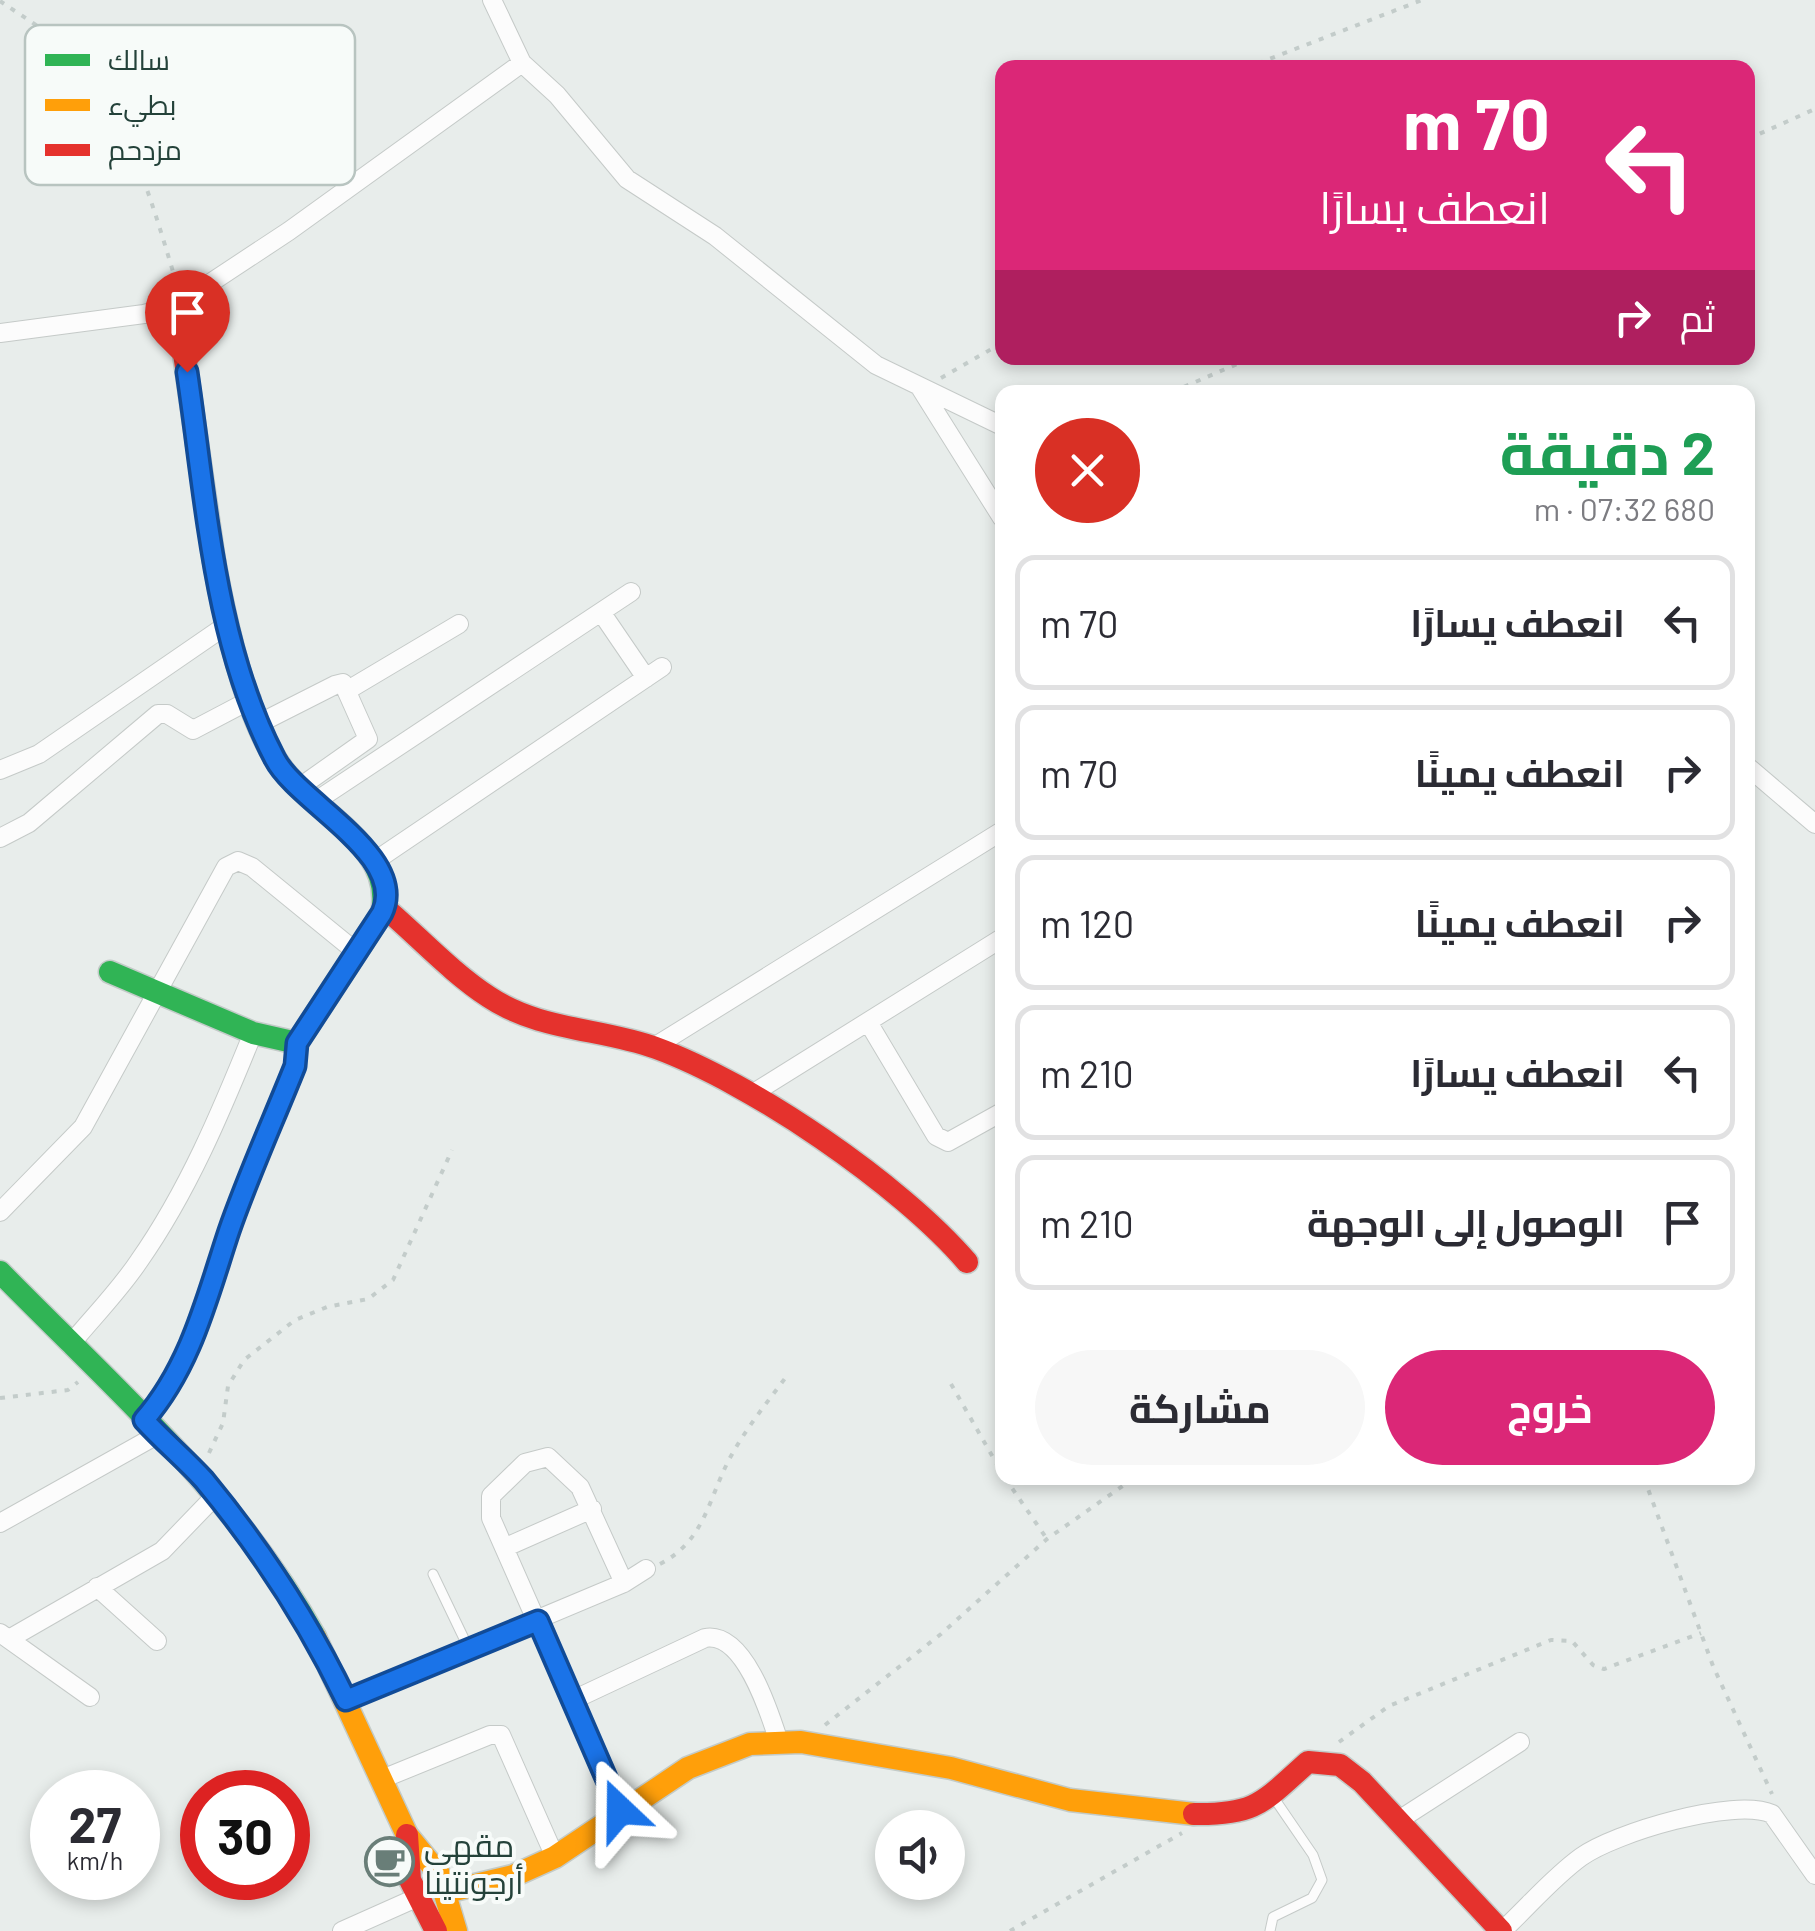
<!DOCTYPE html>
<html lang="ar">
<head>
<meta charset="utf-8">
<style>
  :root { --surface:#fff; --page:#f7f7f7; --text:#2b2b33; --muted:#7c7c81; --line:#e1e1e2; --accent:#db2777 }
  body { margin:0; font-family:Barlow,Cairo,sans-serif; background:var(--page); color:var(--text); direction:rtl; height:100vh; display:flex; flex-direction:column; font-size:38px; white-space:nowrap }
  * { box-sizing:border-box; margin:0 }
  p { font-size:32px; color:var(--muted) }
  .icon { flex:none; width:55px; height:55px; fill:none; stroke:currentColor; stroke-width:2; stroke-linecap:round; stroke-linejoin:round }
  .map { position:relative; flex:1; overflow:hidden; direction:ltr }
  .details { position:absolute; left:995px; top:385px; width:760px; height:1100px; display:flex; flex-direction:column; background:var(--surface); border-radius:20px; box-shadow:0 5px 15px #0003; direction:rtl }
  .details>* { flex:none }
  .hud { position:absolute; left:995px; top:60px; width:760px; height:305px; border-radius:20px; box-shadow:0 5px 15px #0003; direction:rtl; background:#db2777; color:#fff; overflow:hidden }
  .buttons { position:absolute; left:875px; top:1810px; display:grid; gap:20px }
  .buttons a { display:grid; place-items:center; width:90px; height:90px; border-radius:50%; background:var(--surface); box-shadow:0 5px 15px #0003; font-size:50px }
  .speed { position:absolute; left:30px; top:1770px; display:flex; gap:20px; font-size:50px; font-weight:700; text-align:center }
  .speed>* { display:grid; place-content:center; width:130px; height:130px; border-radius:50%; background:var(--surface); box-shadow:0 5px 15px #0003; line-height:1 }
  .speed small { font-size:25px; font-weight:400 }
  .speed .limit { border:15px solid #d22; background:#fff; color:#111 }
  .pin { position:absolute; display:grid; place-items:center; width:85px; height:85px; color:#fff; margin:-102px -42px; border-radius:50% 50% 50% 0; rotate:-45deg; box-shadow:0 0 10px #0007 }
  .pin .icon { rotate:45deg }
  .me { position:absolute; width:110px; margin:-55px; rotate:337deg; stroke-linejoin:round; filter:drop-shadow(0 0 8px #0008) }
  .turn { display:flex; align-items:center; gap:35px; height:210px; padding:0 40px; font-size:45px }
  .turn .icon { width:130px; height:130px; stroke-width:2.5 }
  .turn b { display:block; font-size:70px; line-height:85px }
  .then { display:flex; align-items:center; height:95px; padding:0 40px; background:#0003; gap:20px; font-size:38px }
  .round { display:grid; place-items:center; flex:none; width:105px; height:105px; border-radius:52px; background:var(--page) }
  .overview { display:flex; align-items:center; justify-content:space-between; height:170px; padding:0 40px }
  h1 { font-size:60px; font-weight:700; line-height:75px; color:#1e9e55 }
  .action { display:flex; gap:20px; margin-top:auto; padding:20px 40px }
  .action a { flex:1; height:115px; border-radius:60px; background:var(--accent); color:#fff; font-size:40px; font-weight:700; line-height:115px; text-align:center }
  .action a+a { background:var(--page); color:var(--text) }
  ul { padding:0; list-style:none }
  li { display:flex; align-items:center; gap:30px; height:135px; margin:0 20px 15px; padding:0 20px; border:5px solid var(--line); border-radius:20px }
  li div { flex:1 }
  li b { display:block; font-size:38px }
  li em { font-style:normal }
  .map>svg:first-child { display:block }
</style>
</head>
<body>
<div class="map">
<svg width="1815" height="1931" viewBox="0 0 1815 1931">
  <rect width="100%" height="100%" fill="#e8edeb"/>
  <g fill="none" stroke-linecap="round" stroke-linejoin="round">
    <defs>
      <path id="lane" d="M 433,1574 L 468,1647
        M 1270,1931 L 1273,1917 L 1312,1898 L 1322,1880 L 1313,1855 L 1274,1798"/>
      <path id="street" d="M 492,0 L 522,63 L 557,95 L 627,179 L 715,236 L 876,365 L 1002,426
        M 0,333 L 144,314 L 177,305 L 289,231 L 522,63
        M 921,389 L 1002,518
        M 601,612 L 646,678
        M 348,690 L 459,624
        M 260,723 L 335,685 L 343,683 L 368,739 L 300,787
        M 1748,767 L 1815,824
        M 0,770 L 39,754 L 228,624
        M 316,801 L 631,592
        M 0,838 L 29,823 L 158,714 L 167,714 L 193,730 L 252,699
        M 372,863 L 662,667
        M 868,1022 L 936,1136 L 948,1142 L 1002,1112
        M 654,1047 L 1002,831
        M 752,1094 L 1002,938
        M 0,1212 L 83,1127 L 226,867 L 238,861 L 252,867 L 355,951
        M 70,1345 C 93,1317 119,1291 139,1261 C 188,1191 221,1112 253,1033
        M 144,1420 C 191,1366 207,1297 229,1231 C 248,1175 273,1121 295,1066 L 297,1043
        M 0,1523 L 157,1435
        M 506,1547 L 592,1509
        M 97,1587 L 157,1641
        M 0,1633 L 90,1697
        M 9,1639 L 162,1551 L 216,1495
        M 345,1700 L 624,1583
        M 573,1700 L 705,1638 C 744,1631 769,1711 779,1742
        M 382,1779 L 490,1735 L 501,1735 L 555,1857
        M 620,1810 L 491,1518 L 491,1496 L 525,1463 L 548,1457 L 580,1487 L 624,1583 L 646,1569
        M 1399,1820 L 1520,1742
        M 342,1931 L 416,1898
        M 1502,1931 C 1528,1907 1552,1878 1581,1857 C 1614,1833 1734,1797 1772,1814 L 1815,1875"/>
      <path id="fast" d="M 110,972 L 253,1033 L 297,1043 L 382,913 C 395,846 318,816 283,770 C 246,721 225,621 214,561
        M 0,1272 C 112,1386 236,1495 315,1637"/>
      <path id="slow" d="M 315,1637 L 407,1835 L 439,1874 L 456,1931
        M 446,1892 L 513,1876 L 555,1857 L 688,1768 L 750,1744 L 801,1742 L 951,1768 L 1070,1800 L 1194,1814"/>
      <path id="jam" d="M 177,305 L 214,561
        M 385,908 C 419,937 452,973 489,997 C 540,1031 601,1028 656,1048 C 752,1083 900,1184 967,1262
        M 1194,1814 C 1257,1815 1263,1802 1308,1762 L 1340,1765 L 1362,1782 L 1501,1931
        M 407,1835 L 410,1880 L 436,1931"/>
    </defs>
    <use href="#lane" stroke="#c5cac8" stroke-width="11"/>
    <use href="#street" stroke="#c5cac8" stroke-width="20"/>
    <use href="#fast" stroke="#c3cbc8" stroke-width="25"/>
    <use href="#slow" stroke="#c3cbc8" stroke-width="25"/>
    <use href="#jam" stroke="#c3cbc8" stroke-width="25"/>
    <path stroke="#c3ccca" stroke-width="4" stroke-dasharray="5 8" stroke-linecap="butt" d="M 0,1 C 26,19 58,37 79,62 C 131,123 154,209 177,285
      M 1246,68 L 1422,0
      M 1748,139 L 1815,109
      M 941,378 L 1002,343
      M 1172,392 L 1251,358
      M 951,1384 L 1002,1473
      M 0,1398 L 68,1390 L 78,1382
      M 209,1453 L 223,1423 L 228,1386 L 244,1360 L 295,1320 L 327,1307 L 368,1299 L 393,1280 L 452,1150
      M 1005,1478 L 1047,1539
      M 1644,1478 L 1713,1666 L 1772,1794
      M 660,1564 C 706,1540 708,1498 731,1456 C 747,1427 769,1400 789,1373
      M 825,1725 L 941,1634 L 1047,1539 L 1134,1478
      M 1339,1742 L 1389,1706 L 1551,1640 L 1572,1641 L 1593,1665 L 1604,1669 L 1701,1633
      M 1010,1931 L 1182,1833"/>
    <use href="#lane" stroke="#fcfcfc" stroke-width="9"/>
    <use href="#street" stroke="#fcfcfc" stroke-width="18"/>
    <use href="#fast" stroke="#30b455" stroke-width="22"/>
    <use href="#slow" stroke="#ff9f0a" stroke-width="22"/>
    <use href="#jam" stroke="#e5322d" stroke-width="22"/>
  </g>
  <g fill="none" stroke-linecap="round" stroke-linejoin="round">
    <defs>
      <path id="route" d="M 187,372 C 206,499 214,643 275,759 C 297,802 409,856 382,913 L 297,1043 L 295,1066 C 273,1121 248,1176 229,1231 C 207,1297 191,1366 144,1420 C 163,1441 185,1459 204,1480 C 261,1549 307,1619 346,1700 L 538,1621 L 620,1810"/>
    </defs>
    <use href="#route" stroke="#114b97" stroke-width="25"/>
    <use href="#route" stroke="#1a73e8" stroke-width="18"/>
  </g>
  <defs>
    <symbol id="cafe-ring" viewBox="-11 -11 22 22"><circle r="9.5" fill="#f7fbf9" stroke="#697e78" stroke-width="1.5"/><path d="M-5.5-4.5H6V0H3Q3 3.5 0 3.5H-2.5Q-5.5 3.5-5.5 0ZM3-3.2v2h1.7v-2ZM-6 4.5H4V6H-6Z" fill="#697e78"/></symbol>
  </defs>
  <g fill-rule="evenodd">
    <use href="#cafe-ring" x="362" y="1834" width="55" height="55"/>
  </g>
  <g text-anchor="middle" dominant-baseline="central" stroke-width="8" stroke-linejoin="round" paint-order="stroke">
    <g font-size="32" fill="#24423a" stroke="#f7fbf9" text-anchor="start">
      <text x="424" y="1844">مقهى<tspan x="424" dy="37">أرجونتينا</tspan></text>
    </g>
  </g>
  <rect x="25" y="25" width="330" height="160" rx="15" fill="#f7fbf9" stroke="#b8c4c0" stroke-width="2.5"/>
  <rect x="45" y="54" width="45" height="12" fill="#30b455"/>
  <rect x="45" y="99" width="45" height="12" fill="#ff9f0a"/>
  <rect x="45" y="144" width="45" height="12" fill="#e5322d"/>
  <g font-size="28" fill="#24423a">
    <text x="108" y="70">سالك</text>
    <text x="108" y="115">بطيء</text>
    <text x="108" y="160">مزدحم</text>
  </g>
</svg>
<div class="buttons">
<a><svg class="icon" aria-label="sound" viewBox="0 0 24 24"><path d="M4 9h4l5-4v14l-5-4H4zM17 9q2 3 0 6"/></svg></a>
</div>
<div class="speed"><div>27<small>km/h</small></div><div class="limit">30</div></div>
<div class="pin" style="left:187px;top:372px;background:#d93025"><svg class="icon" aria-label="arrive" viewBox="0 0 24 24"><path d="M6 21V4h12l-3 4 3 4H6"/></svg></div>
<svg class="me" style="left:620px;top:1810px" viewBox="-20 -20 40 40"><path d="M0-17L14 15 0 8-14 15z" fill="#1a73e8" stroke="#fff" stroke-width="4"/></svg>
<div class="hud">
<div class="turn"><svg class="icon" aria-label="left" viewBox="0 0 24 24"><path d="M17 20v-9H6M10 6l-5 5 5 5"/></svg><div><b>70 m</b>انعطف يسارًا</div></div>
<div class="then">ثم<svg class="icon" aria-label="right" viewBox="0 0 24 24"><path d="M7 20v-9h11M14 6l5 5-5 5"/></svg></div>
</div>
<section class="details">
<div class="overview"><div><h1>2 دقيقة</h1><p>680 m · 07:32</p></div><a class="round" style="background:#d93025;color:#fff"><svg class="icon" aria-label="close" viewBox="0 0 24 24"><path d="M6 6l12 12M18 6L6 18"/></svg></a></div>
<ul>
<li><svg class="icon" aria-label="left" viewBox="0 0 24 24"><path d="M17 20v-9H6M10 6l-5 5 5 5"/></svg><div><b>انعطف يسارًا</b></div><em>70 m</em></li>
<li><svg class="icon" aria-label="right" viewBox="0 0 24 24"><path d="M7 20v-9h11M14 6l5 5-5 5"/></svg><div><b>انعطف يمينًا</b></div><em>70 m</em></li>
<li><svg class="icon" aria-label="right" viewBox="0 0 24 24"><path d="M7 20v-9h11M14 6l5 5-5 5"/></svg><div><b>انعطف يمينًا</b></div><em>120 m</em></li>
<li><svg class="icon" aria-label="left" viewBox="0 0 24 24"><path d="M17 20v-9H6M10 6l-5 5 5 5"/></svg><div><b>انعطف يسارًا</b></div><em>210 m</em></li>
<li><svg class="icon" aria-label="arrive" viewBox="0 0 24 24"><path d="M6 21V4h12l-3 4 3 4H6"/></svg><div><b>الوصول إلى الوجهة</b></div><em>210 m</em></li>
</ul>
<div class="action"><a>خروج</a><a>مشاركة</a></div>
</section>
</div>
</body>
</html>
